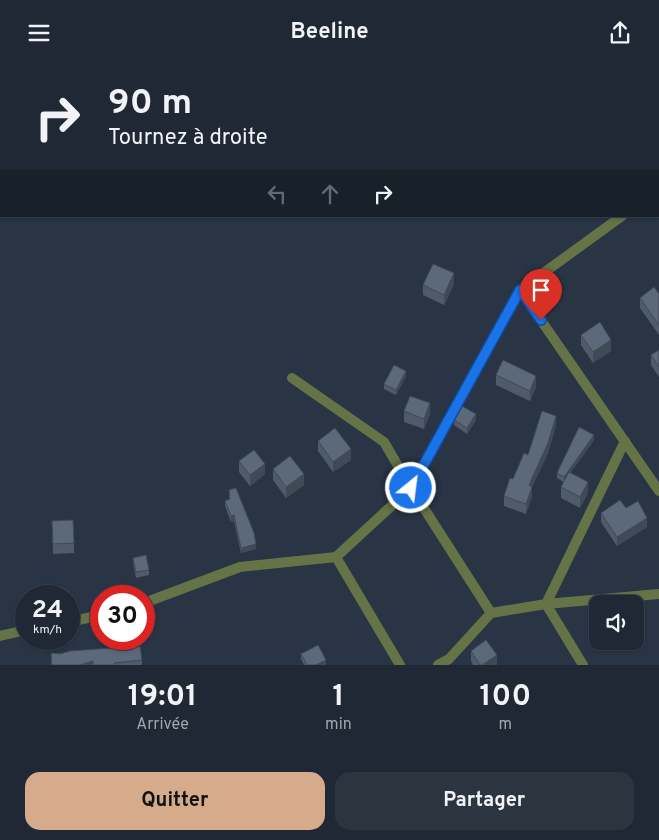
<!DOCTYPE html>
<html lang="fr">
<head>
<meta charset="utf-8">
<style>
  :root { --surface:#1f2834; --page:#2c3440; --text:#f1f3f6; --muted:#a1a6ac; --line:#3c444f; --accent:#d6ab8b }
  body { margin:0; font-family:Overpass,sans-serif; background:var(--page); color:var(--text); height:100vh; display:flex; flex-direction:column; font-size:19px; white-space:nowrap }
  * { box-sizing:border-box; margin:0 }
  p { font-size:16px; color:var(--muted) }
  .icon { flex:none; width:28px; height:28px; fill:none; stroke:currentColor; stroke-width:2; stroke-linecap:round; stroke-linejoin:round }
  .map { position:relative; height:600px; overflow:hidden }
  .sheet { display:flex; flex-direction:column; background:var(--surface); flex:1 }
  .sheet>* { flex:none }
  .banner { position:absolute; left:0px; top:0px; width:660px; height:152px; box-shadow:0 1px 4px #0004,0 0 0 1px var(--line); background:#1f2834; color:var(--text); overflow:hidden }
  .buttons { position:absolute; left:589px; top:530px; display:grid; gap:10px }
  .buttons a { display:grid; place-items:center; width:55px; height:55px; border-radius:10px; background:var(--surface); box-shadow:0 1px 4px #0004,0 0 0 1px var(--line); font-size:25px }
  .speed { position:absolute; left:15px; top:520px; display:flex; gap:10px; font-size:25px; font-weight:700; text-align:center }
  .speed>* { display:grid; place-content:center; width:65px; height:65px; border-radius:50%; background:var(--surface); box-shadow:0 1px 4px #0004,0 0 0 1px var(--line); line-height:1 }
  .speed small { font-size:12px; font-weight:400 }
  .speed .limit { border:8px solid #d22; background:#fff; color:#111 }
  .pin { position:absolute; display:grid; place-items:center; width:42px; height:42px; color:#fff; margin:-51px -21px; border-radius:50% 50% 50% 0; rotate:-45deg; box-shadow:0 0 5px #0007 }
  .pin .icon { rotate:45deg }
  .me { position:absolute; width:55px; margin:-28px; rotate:29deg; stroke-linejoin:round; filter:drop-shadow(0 0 4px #0008) }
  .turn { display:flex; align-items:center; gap:18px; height:105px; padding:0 25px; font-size:22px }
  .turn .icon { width:65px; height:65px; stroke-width:2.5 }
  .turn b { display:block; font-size:35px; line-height:42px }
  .lanes { display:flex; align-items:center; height:48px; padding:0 25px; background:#0003; justify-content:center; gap:25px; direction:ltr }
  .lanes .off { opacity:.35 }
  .eta { display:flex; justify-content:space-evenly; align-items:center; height:85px; text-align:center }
  .eta b { font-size:30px; font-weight:700; line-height:35px }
  .primary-button { display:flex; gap:10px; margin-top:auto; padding:10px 25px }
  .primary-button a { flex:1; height:58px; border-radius:15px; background:var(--accent); color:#111; font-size:20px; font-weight:700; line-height:58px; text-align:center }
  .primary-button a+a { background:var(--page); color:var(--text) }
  header { display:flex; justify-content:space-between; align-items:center; height:65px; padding:0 25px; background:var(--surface); font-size:22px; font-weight:700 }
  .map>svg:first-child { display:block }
</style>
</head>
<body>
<header><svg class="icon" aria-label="menu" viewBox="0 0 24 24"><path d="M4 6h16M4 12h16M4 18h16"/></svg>Beeline<svg class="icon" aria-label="share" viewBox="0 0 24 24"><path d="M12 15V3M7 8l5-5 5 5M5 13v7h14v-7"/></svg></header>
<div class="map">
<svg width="659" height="600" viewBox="0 0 659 600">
  <rect width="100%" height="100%" fill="#293545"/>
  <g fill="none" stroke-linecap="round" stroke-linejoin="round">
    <path stroke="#001a3b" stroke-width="5" d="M 167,1 L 167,0
      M 0,7 L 1,8"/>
    <path stroke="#667346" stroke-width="10" d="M 579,0 L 580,1
      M 339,1 L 340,0
      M 659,118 L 659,119
      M 520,225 L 659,426
      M 292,313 L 384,377 L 411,423 L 491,548 L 546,539 L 659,529
      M 144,538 L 240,502 L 336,492
      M 69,557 L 101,550
      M 0,571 L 26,565
      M 400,600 L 336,492 L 411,423 L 520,225 L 622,151
      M 438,600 L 449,594 L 491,548
      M 583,600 L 546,539 L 625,376"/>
  </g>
  <path fill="#4f5a6a" d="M 454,219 L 444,240 L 423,230 L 423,220 Z
    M 659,229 L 659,270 L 640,243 L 640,233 Z
    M 581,270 L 611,286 L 593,298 L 581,280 Z
    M 659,285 L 659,312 L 651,300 L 651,290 Z
    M 496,310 L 536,322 L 530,336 L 496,320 Z
    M 406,311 L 396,330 L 384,324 L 384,319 Z
    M 404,346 L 430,349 L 424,364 L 404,357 Z
    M 454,355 L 476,355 L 467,369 L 454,360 Z
    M 556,360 L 548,388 L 532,422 L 532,431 L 526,449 L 504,441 L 504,431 L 513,414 L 528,390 Z
    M 594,375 L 570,408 L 588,428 L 580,443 L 561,433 L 561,422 L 563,417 L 557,413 L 557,408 Z
    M 318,376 L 351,395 L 333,407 L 318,386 Z
    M 239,396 L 265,409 L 250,421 L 239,407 Z
    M 273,404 L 304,420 L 286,433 L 273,415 Z
    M 229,425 L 256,484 L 241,488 L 234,456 L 231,457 L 225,441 L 225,436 L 229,434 Z
    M 601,448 L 647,462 L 617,481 L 601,457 Z
    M 52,456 L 74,478 L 74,488 L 53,489 Z
    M 133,493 L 149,505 L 149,510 L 136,513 L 133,498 Z
    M 471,586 L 497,600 L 473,600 L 471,596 Z
    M 51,588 L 142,595 L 142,600 L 51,600 Z
    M 301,589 L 326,600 L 304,600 L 301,594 Z"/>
  <path fill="#404a56" d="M 454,208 L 454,219 L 444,240 L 444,230 Z
    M 611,275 L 611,286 L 593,298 L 593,287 Z
    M 406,306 L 406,311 L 396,330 L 396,325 Z
    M 536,311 L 536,322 L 530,336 L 530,326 Z
    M 430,338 L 430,349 L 424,364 L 424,354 Z
    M 476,349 L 476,355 L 467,369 L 467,363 Z
    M 556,351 L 556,360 L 548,388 L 532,422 L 532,431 L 526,449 L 526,439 L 529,420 Z
    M 594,370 L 594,375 L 564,417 L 564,412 Z
    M 351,384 L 351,395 L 333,407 L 333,397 Z
    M 265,399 L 265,409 L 250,421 L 250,410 Z
    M 304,409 L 304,420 L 286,433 L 286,422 Z
    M 588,417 L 588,428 L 580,443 L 580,432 Z
    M 234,450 L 234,456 L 231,457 L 231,451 Z
    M 647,453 L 647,462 L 617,481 L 617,472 Z
    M 256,479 L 256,484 L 241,488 L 241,483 Z
    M 497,590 L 497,600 L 482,600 Z
    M 326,595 L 326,600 L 316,600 Z
    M 93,596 L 93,600 L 80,600 Z"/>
  <path fill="#5c697b" stroke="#404a56" d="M 535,0 L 544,0 L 545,1 L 533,1 Z
    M 610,0 L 659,0 L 659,1 L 608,1 Z
    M 433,199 L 454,208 L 444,230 L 423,220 Z
    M 654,222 L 659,229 L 659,260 L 640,233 Z
    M 600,257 L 611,275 L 593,287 L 581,270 Z
    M 659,285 L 659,302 L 651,290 Z
    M 503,295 L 536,311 L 530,326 L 496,310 Z
    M 394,300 L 406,306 L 396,325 L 384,319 Z
    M 410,331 L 430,338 L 424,354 L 404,346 Z
    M 462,341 L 476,349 L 467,363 L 454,355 Z
    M 542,346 L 556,351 L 548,378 L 529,420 L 532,422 L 526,439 L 504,431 L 510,413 L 513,414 L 524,388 L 528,390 Z
    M 579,362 L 594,370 L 564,412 L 557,408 Z
    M 335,363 L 351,384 L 333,397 L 318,376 Z
    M 254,385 L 265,399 L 250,410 L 239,396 Z
    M 290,391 L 304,409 L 286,422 L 273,404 Z
    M 569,407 L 588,417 L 580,432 L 561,422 Z
    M 236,423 L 254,468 L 256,479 L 241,483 L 234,450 L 231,451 L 225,436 L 230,434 L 229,425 Z
    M 620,435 L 626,443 L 638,436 L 647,453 L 617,472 L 601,448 Z
    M 73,455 L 74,478 L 53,479 L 52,456 Z
    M 146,490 L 149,505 L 136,507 L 133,493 Z
    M 486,575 L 497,590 L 482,600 L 480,600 L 471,586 Z
    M 318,580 L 326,595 L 316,600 L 307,600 L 301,589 Z
    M 140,581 L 142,595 L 114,598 L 114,600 L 93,600 L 93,596 L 80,600 L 52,600 L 51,588 L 60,589 L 70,586 Z"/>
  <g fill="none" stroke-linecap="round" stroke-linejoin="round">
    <defs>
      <path id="route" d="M 411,423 L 520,225 L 541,255"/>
    </defs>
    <use href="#route" stroke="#114b97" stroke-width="12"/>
    <use href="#route" stroke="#1a73e8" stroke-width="9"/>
  </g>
</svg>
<div class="buttons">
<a><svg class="icon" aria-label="sound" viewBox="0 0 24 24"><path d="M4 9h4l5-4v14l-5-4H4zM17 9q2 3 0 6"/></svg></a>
</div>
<div class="speed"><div>24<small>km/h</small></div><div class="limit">30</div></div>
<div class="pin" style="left:541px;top:255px;background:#d93025"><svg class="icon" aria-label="arrive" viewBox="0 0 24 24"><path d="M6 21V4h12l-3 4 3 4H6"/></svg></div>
<svg class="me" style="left:411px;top:423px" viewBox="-20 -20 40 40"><circle r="17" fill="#1a73e8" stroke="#fff" stroke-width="3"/><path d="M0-11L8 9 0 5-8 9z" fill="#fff"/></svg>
<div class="banner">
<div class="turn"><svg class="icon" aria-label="right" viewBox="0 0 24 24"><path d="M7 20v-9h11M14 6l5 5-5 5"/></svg><div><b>90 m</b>Tournez à droite</div></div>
<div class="lanes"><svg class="icon off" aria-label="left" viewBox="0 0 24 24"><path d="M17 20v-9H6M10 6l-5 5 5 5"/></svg><svg class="icon off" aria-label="ahead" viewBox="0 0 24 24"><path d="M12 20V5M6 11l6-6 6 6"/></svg><svg class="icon" aria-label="right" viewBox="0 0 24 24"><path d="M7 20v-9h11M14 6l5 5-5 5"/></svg></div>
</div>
</div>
<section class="sheet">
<div class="eta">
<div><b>19:01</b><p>Arrivée</p></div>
<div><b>1</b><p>min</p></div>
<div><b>100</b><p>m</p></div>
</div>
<div class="primary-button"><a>Quitter</a><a>Partager</a></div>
</section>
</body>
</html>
